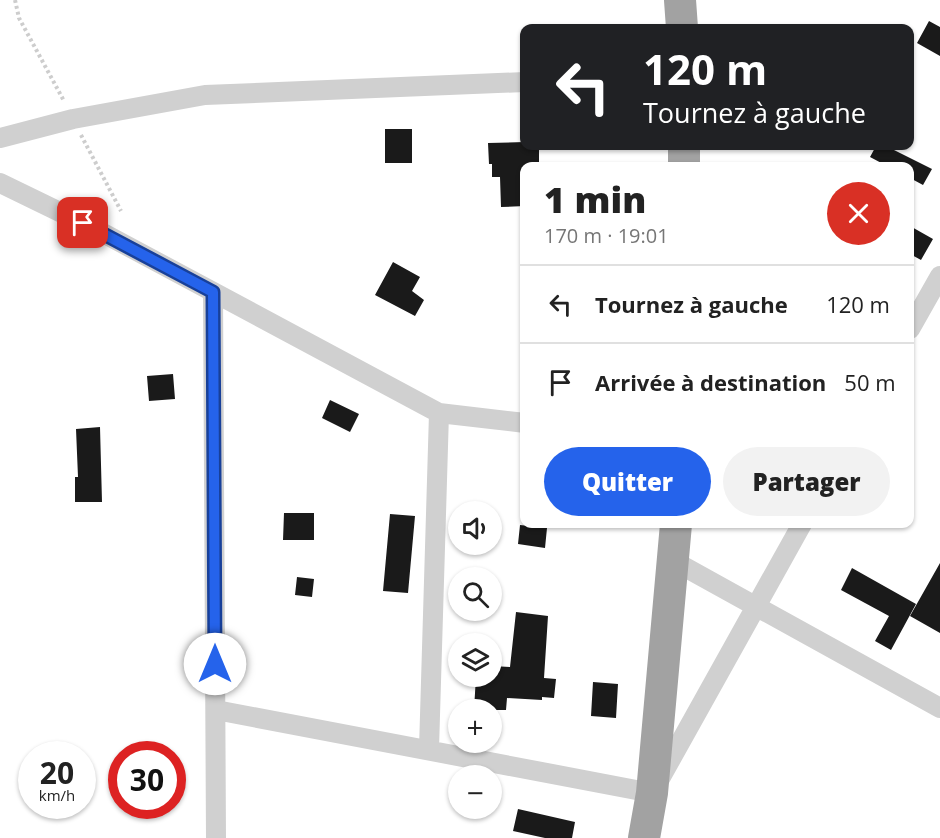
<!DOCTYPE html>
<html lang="fr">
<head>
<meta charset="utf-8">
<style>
  :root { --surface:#fff; --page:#f2f2f2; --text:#222; --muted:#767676; --line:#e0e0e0; --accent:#2563eb }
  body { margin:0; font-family:"Open Sans",sans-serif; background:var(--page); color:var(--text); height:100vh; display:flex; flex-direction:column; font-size:22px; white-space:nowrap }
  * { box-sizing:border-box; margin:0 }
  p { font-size:20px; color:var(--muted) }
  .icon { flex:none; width:33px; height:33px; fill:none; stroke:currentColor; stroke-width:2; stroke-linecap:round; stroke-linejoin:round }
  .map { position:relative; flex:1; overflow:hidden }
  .details { position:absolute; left:520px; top:162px; width:394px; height:366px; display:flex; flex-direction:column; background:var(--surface); border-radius:12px; box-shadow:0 2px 4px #0004 }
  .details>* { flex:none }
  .top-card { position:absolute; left:520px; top:24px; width:394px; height:126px; border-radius:12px; box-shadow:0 2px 4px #0004; background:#202124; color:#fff; overflow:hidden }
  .fabs { position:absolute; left:448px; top:501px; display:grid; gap:12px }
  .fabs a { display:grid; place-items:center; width:54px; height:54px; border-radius:50%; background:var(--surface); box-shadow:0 2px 4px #0004; font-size:30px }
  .speed { position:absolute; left:18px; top:741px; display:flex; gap:12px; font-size:30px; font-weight:700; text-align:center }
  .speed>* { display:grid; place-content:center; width:78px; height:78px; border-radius:50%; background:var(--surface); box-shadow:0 2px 4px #0004; line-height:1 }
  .speed small { font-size:15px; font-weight:400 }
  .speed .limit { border:9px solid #d22; background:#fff; color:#111 }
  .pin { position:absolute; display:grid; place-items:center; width:51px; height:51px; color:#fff; margin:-26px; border-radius:12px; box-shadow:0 3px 9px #0006 }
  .me { position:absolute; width:66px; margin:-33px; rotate:0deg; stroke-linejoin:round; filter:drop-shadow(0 0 4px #0008) }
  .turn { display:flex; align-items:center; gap:21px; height:126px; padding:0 24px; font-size:27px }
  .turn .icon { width:78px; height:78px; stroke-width:2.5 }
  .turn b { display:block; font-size:42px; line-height:51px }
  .round { display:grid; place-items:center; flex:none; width:63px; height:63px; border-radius:32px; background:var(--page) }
  .summary { display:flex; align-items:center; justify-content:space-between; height:102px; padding:0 24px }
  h1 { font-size:36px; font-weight:800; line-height:45px }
  .button { display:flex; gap:12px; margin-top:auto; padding:12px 24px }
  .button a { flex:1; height:69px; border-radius:36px; background:var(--accent); color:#fff; font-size:24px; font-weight:800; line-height:69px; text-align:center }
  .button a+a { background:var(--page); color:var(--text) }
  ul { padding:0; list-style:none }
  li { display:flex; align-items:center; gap:18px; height:78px; padding:0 24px; border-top:2px solid var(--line) }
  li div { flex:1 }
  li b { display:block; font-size:22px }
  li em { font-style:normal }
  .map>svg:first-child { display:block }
</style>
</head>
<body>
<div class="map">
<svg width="940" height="838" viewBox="0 0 940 838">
  <rect width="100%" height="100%" fill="#fff"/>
  <path fill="#1a1a1a" d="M 929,21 L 940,27 L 940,56 L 917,43 Z
    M 385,129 L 412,129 L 412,163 L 385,163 Z
    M 525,142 L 525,146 L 539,146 L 539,166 L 525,166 L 525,206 L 501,207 L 500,177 L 492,177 L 492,164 L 489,164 L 488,143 Z
    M 876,146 L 886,146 L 932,169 L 923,185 L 910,178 L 910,166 L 887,166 L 870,157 Z
    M 910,226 L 933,239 L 921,260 L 910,254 Z
    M 393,262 L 420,277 L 412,291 L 424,300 L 415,316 L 375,295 Z
    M 173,374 L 175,399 L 149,401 L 147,376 Z
    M 330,400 L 359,414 L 350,432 L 322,418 Z
    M 100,427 L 102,502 L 75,502 L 75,477 L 78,477 L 76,429 Z
    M 284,513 L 314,513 L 314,540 L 283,540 Z
    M 390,514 L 415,516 L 408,593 L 383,591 Z
    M 520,525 L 547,528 L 545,548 L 518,544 Z
    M 940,563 L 940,633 L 910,616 Z
    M 852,568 L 916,604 L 891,650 L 875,641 L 889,616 L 841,590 Z
    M 297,577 L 314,579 L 312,597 L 295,595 Z
    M 516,612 L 548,616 L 544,678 L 556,679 L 554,698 L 542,697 L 542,700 L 507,698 L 506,710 L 474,710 L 476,676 L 492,676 L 492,666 L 510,667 Z
    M 593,682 L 618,684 L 616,718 L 591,716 Z
    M 518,809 L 575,822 L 572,838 L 545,838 L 513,831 Z"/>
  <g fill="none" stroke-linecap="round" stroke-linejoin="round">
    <path stroke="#cdcdcd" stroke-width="4" stroke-dasharray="3 3" stroke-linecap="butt" d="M 15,0 L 19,18 L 64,101
      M 81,135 L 121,211"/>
    <path stroke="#d0d0d0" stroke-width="20" d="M 0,138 L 73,119 L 205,95 L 525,82
      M 0,183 L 103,233 L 439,413 L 525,423
      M 213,292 L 216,838
      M 910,329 L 940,276
      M 672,560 L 940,708
      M 216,710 L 652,793 L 802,524
      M 429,749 L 439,413"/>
    <path stroke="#a2a2a2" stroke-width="32" d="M 680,0 L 682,28
      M 684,146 L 684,166
      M 644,838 L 652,793 L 676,524"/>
  </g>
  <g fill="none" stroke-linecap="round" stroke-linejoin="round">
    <defs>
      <path id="route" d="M 83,223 L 213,292 L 215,664"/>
    </defs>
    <use href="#route" stroke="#184099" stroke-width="15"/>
    <use href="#route" stroke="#2563eb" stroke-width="10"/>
  </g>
</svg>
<div class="fabs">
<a><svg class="icon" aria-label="sound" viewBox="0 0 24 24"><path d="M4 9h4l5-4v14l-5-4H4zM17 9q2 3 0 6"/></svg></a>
<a><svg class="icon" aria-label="search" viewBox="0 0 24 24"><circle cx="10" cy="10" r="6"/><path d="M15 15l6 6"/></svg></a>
<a><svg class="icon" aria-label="layers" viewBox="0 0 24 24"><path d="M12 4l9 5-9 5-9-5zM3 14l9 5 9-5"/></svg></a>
<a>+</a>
<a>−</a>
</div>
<div class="speed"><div>20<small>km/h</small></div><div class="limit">30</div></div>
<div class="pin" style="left:83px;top:223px;background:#d93025"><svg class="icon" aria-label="arrive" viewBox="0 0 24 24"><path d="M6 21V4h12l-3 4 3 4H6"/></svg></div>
<svg class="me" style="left:215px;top:664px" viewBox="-20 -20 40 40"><circle r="19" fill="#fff"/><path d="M0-13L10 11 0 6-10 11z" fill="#2563eb"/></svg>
<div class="top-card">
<div class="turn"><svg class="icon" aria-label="left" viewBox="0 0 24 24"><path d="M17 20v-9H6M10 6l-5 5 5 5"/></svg><div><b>120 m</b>Tournez à gauche</div></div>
</div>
<section class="details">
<div class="summary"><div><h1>1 min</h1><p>170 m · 19:01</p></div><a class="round" style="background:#d93025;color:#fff"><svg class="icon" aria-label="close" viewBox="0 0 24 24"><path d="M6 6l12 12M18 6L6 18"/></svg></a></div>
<ul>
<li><svg class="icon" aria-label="left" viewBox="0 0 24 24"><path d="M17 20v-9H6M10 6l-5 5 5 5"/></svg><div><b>Tournez à gauche</b></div><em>120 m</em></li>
<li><svg class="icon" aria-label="arrive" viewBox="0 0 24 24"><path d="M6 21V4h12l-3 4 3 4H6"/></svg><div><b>Arrivée à destination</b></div><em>50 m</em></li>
</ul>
<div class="button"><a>Quitter</a><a>Partager</a></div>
</section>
</div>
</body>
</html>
